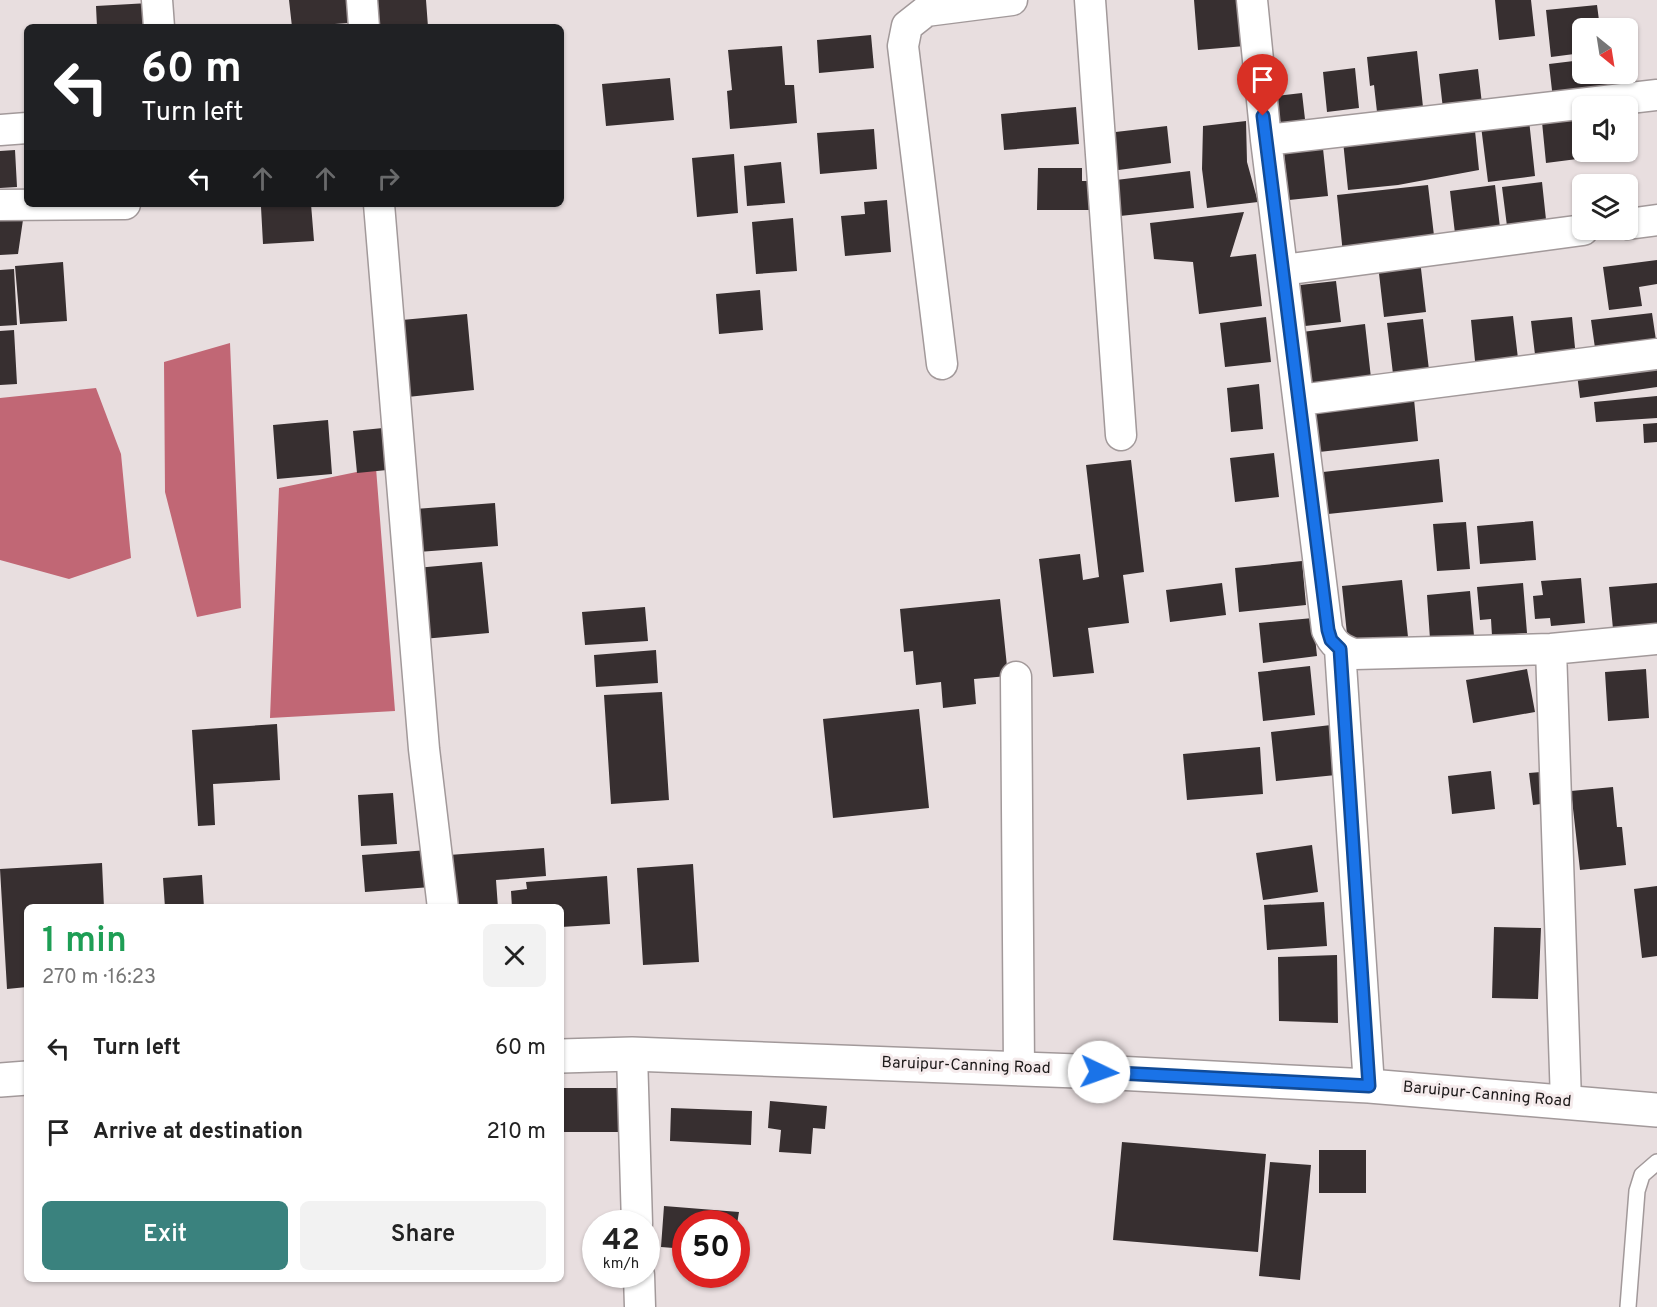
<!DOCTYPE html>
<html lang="en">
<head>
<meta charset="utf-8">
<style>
  :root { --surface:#fff; --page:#f2f2f2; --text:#222; --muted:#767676; --accent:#3a827e }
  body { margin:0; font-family:Overpass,sans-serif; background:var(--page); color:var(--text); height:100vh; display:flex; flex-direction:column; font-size:22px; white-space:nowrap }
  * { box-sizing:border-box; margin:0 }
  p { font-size:20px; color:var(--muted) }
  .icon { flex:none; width:33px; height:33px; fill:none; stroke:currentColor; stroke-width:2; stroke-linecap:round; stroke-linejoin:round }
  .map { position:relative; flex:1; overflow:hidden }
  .sheet { position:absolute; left:24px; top:904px; width:540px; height:378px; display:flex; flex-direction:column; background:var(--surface); border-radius:9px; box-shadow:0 2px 4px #0004 }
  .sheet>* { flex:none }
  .guide { position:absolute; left:24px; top:24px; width:540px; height:183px; border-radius:9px; box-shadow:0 2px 4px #0004; background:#202124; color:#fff; overflow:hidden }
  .needle { width:39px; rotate:150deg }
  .tools { position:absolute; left:1572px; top:18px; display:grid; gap:12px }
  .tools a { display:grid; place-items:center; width:66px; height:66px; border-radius:9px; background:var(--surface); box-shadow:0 2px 4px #0004; font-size:30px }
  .speed { position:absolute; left:582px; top:1210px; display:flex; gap:12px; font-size:30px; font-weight:700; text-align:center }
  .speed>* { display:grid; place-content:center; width:78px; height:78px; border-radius:50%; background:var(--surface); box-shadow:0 2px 4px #0004; line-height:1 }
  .speed small { font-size:15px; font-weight:400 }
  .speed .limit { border:9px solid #d22; background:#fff; color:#111 }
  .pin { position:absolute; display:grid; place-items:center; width:51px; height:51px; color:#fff; margin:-62px -26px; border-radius:50% 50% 50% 0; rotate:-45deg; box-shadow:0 0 6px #0007 }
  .pin .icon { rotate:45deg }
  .me { position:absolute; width:66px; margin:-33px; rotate:93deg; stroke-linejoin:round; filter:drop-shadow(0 0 4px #0008) }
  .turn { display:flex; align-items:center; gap:21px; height:126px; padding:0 18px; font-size:27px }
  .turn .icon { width:78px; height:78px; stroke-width:2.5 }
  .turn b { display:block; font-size:42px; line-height:51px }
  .lanes { display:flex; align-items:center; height:57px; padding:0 18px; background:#0003; justify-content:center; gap:30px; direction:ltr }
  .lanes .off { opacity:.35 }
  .round { display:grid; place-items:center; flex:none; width:63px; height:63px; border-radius:9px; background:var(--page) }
  .summary { display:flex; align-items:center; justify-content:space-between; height:102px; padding:0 18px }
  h1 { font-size:36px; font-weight:600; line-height:45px; color:#1e9e55 }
  .cta { display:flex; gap:12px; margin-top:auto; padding:12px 18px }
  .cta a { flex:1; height:69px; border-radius:9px; background:var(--accent); color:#fff; font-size:24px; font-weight:600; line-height:69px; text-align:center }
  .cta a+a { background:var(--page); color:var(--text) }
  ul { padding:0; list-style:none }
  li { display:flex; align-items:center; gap:18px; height:84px; padding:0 18px }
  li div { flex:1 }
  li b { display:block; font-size:22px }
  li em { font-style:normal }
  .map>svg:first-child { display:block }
</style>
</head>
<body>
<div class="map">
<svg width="1657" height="1307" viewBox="0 0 1657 1307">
  <rect width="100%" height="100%" fill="#e8dedf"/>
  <path fill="#c16775" d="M 230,343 L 241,608 L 197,617 L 165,492 L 164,362 Z
    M 96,388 L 121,454 L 131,558 L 69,579 L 0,560 L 0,398 Z
    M 376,468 L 395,711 L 270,718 L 279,488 Z"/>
  <path fill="#372f30" d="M 289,0 L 347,0 L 349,23 L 292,27 Z
    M 366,0 L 426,0 L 428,27 L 368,27 Z
    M 1194,0 L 1241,0 L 1245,46 L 1198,50 Z
    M 1495,0 L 1531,0 L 1535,36 L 1499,40 Z
    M 149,3 L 150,27 L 97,27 L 96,6 Z
    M 1597,5 L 1600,28 L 1582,28 L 1582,53 L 1551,57 L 1546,10 Z
    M 871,35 L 874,68 L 819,73 L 817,40 Z
    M 782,46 L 785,85 L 794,85 L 797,123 L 730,129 L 727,91 L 732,90 L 728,50 Z
    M 1417,51 L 1423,107 L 1377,112 L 1374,85 L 1370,86 L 1367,57 Z
    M 1582,60 L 1582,74 L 1611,74 L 1614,101 L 1554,108 L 1549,64 Z
    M 1355,68 L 1359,108 L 1327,112 L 1323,72 Z
    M 1478,69 L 1482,104 L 1443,109 L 1439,74 Z
    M 670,78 L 674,120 L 606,126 L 602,84 Z
    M 1302,93 L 1306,128 L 1280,131 L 1276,96 Z
    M 1076,107 L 1079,144 L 1004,150 L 1001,114 Z
    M 1582,118 L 1585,158 L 1546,163 L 1542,122 Z
    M 1529,120 L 1535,176 L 1488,182 L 1481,126 Z
    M 1246,121 L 1247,162 L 1258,202 L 1207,208 L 1202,169 L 1203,126 Z
    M 1474,121 L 1479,170 L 1398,185 L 1348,190 L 1343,141 Z
    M 1167,126 L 1171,163 L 1111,171 L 1107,133 Z
    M 874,129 L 877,169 L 820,174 L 817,133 Z
    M 1322,139 L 1328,196 L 1289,200 L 1283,144 Z
    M 15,150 L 17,187 L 0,188 L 0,151 Z
    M 734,154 L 738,213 L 697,217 L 692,158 Z
    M 781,162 L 785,203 L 747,206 L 744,166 Z
    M 1038,168 L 1082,168 L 1082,181 L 1092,181 L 1091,210 L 1037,210 Z
    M 1190,171 L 1194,208 L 1120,216 L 1116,180 Z
    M 1542,182 L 1547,229 L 1508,234 L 1502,187 Z
    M 1428,185 L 1435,244 L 1343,254 L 1337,195 Z
    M 1495,185 L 1501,236 L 1456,242 L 1450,191 Z
    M 887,200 L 891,252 L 845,256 L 841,216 L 865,214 L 864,202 Z
    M 311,204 L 314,241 L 263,244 L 261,207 Z
    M 1244,212 L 1230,257 L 1256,254 L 1262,306 L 1199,314 L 1193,262 L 1154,259 L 1150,223 Z
    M 0,213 L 24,213 L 18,254 L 0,255 Z
    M 793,218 L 797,271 L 756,274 L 752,222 Z
    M 1420,260 L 1426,312 L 1384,317 L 1378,265 Z
    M 1657,260 L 1657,284 L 1639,287 L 1642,306 L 1609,310 L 1603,267 Z
    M 63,262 L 67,321 L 20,324 L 15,266 Z
    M 14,269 L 17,325 L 0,326 L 0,270 Z
    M 1336,281 L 1341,322 L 1305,326 L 1300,285 Z
    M 760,290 L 763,330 L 719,334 L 716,294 Z
    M 1652,313 L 1657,347 L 1596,355 L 1591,320 Z
    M 467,314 L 474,390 L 398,398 L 391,321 Z
    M 1513,316 L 1519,367 L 1476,371 L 1471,320 Z
    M 1266,317 L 1271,362 L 1225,367 L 1220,323 Z
    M 1572,317 L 1576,358 L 1536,363 L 1531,321 Z
    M 1423,319 L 1429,370 L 1393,374 L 1387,323 Z
    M 1365,324 L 1371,378 L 1308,385 L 1302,332 Z
    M 14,330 L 17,384 L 0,385 L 0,331 Z
    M 1657,362 L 1657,387 L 1580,398 L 1577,374 Z
    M 1259,384 L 1263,429 L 1231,432 L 1227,388 Z
    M 1657,396 L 1657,418 L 1596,422 L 1594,402 Z
    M 1414,399 L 1418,441 L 1319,452 L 1315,410 Z
    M 328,420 L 332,474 L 277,479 L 273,425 Z
    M 1657,423 L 1657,442 L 1644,443 L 1643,424 Z
    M 393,427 L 397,469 L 357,473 L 353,431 Z
    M 1274,453 L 1279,497 L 1235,502 L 1230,458 Z
    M 1439,459 L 1443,502 L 1328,514 L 1323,472 Z
    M 1131,460 L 1144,572 L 1123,575 L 1129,623 L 1088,628 L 1094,673 L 1053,677 L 1039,559 L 1080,554 L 1083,580 L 1099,577 L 1086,465 Z
    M 495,503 L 498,546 L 418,552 L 415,509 Z
    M 1533,521 L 1536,560 L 1480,564 L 1477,526 Z
    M 1466,522 L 1470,569 L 1437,571 L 1433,524 Z
    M 1302,561 L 1306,605 L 1239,612 L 1235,568 Z
    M 482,562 L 489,633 L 423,639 L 416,568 Z
    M 1581,578 L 1585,623 L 1551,626 L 1550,618 L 1535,619 L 1533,596 L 1543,595 L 1541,581 Z
    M 1402,580 L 1408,637 L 1348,644 L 1342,586 Z
    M 1222,583 L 1226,615 L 1170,622 L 1166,590 Z
    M 1523,583 L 1527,633 L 1492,636 L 1491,619 L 1480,620 L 1477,587 Z
    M 1657,583 L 1657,625 L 1613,629 L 1609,587 Z
    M 1470,591 L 1474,636 L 1430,639 L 1427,595 Z
    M 1000,599 L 1008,676 L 974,679 L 976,704 L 943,708 L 941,682 L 916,685 L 913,651 L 904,652 L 900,609 Z
    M 645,607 L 648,641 L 585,645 L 582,612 Z
    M 1313,618 L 1317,656 L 1263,663 L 1259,623 Z
    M 656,650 L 658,683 L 596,687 L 594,655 Z
    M 1310,666 L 1315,715 L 1263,721 L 1258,672 Z
    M 1527,669 L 1535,712 L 1473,723 L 1466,680 Z
    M 1646,669 L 1649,718 L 1608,721 L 1605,672 Z
    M 662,692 L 669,800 L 611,804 L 604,695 Z
    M 919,709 L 929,808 L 833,818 L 823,719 Z
    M 277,724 L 280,780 L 213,784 L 215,825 L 198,826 L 192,730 Z
    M 1331,725 L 1336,775 L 1276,781 L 1271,732 Z
    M 1260,747 L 1263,794 L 1187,800 L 1183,754 Z
    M 1491,771 L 1495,809 L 1452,814 L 1448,776 Z
    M 1553,771 L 1556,802 L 1533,805 L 1529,773 Z
    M 1613,787 L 1617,827 L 1622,827 L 1626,865 L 1580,870 L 1571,791 Z
    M 393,793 L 397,844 L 361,846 L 358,795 Z
    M 1312,845 L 1318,892 L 1263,900 L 1256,853 Z
    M 544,848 L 546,876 L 496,880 L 498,908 L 453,908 L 449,855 Z
    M 428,850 L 431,887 L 365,892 L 362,855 Z
    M 102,863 L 104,908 L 27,908 L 27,987 L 7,989 L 0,869 Z
    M 693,864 L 699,962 L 643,965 L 637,868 Z
    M 202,875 L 204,908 L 165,908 L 163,878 Z
    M 607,876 L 610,924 L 561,927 L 561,908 L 512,908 L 511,891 L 527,889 L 526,882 Z
    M 1657,886 L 1657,956 L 1642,958 L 1634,889 Z
    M 1324,902 L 1327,946 L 1267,950 L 1264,905 Z
    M 1494,927 L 1541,928 L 1538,999 L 1492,998 Z
    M 1337,955 L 1338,1023 L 1279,1021 L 1278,957 Z
    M 561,1088 L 632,1088 L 632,1132 L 561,1132 Z
    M 770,1101 L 827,1106 L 825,1129 L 813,1128 L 811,1154 L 779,1152 L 781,1130 L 768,1128 Z
    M 671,1108 L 752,1111 L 751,1145 L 670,1141 Z
    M 1122,1142 L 1266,1154 L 1258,1252 L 1113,1240 Z
    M 1319,1150 L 1366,1150 L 1366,1193 L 1319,1193 Z
    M 1270,1162 L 1311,1165 L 1300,1280 L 1259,1276 Z
    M 664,1206 L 739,1212 L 737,1224 L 686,1224 L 686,1249 L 661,1247 Z"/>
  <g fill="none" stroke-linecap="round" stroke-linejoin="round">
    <defs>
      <path id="lane" d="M 1628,1307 L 1637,1191 L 1642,1175 L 1657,1162"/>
      <path id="street" d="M 157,0 L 159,27
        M 362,0 L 364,27
        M 1090,0 L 1121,435
        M 1252,0 L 1266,140 L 1327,630 C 1333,644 1340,649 1354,654 L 1551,649 L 1657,639
        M 0,130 L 27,128
        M 1266,140 L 1657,95
        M 379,204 L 424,749 L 443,908
        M 0,205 L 125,204
        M 1628,224 L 1657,220
        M 1283,270 L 1583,230
        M 942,364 L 903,46 L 907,26 L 926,11 L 1012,0
        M 1300,400 L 1657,354
        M 1340,649 L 1369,1086
        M 1551,649 L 1566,1102
        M 1016,677 L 1019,1068
        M 632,1054 L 637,1224
        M 639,1275 L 640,1307"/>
      <path id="secondary" d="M 561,1056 L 632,1054 L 1077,1071 L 1369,1086 L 1657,1110
        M 0,1080 L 27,1078"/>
    </defs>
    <use href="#lane" stroke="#a2999a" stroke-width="18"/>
    <use href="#street" stroke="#a2999a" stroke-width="33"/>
    <use href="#secondary" stroke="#a2999a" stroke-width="36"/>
    <use href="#lane" stroke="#fff" stroke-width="15"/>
    <use href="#street" stroke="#fff" stroke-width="30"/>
    <use href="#secondary" stroke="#fff" stroke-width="33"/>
  </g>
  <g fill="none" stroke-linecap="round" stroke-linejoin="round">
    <defs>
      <path id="route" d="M 1099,1072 L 1369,1086 L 1340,649 L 1331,640 L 1328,630 L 1263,116"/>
    </defs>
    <use href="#route" stroke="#114b97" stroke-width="15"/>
    <use href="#route" stroke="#1a73e8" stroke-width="10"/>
  </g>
  <g text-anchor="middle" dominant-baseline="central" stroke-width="6" stroke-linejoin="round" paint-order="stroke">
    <g font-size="16" fill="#1d1a1a" stroke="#f5ebec">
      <text transform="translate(966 1066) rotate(2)">Baruipur-Canning Road</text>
      <text transform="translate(1487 1095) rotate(5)">Baruipur-Canning Road</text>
    </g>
  </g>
</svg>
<div class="tools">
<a><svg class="needle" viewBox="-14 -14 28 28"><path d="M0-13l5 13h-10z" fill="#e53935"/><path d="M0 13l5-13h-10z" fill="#767676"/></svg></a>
<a><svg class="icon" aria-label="sound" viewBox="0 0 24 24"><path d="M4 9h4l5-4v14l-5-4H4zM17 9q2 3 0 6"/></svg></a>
<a><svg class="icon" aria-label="layers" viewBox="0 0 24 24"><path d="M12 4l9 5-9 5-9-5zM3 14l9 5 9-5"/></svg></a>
</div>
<div class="speed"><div>42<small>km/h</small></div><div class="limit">50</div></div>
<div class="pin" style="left:1263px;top:116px;background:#d93025"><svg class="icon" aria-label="arrive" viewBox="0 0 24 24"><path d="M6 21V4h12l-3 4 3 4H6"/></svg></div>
<svg class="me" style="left:1099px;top:1072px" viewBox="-20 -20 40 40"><circle r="19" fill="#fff"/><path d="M0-13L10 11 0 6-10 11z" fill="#1a73e8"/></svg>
<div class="guide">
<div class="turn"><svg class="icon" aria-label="left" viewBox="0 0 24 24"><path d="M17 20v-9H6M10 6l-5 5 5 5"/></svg><div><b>60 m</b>Turn left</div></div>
<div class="lanes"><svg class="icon" aria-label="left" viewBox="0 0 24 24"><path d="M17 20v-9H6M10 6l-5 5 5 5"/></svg><svg class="icon off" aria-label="ahead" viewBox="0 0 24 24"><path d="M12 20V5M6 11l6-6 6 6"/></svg><svg class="icon off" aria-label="ahead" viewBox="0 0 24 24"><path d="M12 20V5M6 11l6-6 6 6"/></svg><svg class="icon off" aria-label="right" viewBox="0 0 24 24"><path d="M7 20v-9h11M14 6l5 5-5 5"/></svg></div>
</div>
<section class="sheet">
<div class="summary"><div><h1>1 min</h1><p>270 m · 16:23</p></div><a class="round"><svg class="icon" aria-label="close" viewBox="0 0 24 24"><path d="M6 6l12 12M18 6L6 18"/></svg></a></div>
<ul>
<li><svg class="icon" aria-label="left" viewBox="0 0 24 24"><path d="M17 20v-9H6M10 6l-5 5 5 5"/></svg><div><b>Turn left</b></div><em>60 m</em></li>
<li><svg class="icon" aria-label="arrive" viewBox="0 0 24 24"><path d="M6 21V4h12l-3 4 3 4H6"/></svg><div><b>Arrive at destination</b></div><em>210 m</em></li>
</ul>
<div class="cta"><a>Exit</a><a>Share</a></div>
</section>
</div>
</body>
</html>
